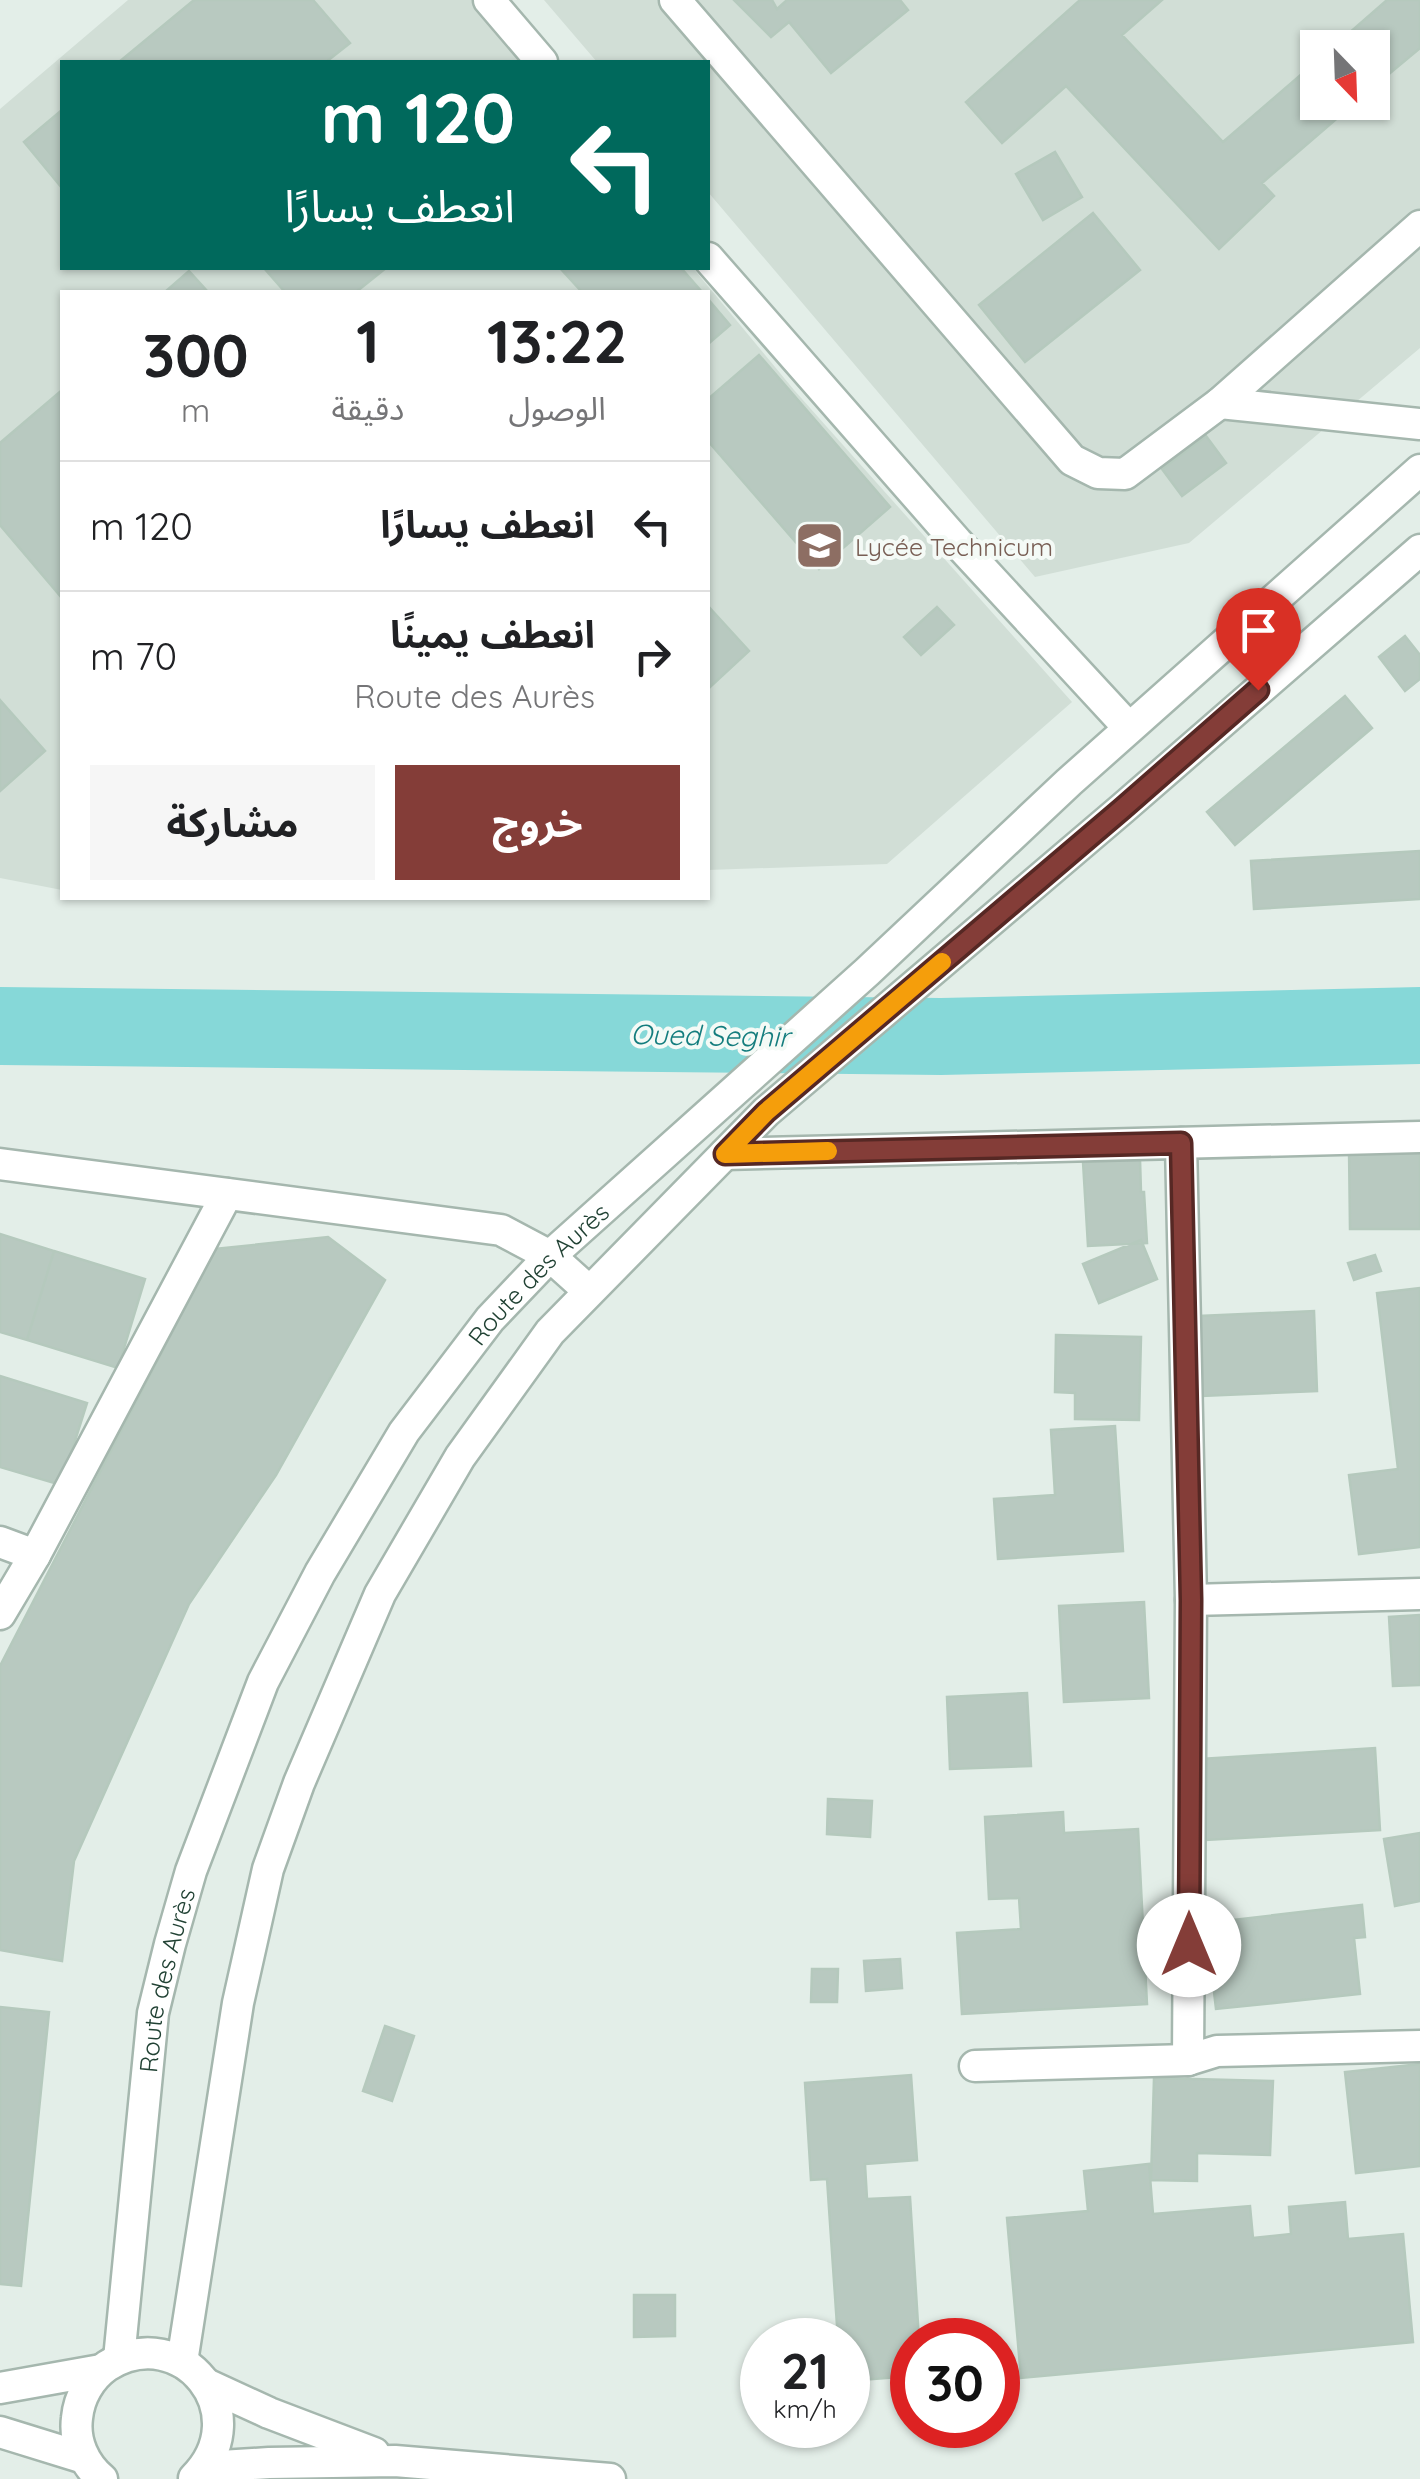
<!DOCTYPE html>
<html lang="ar">
<head>
<meta charset="utf-8">
<style>
  :root { --surface:#fff; --page:#f6f6f6; --text:#202124; --muted:#757577; --line:#e0e0e0; --accent:#843d38 }
  body { margin:0; font-family:Quicksand,"Noto Sans Arabic",sans-serif; background:var(--page); color:var(--text); direction:rtl; height:100vh; display:flex; flex-direction:column; font-size:38px; white-space:nowrap }
  * { box-sizing:border-box; margin:0 }
  p { font-size:32px; color:var(--muted) }
  .icon { flex:none; width:55px; height:55px; fill:none; stroke:currentColor; stroke-width:2; stroke-linecap:round; stroke-linejoin:round }
  .map { position:relative; flex:1; overflow:hidden; direction:ltr }
  .sheet { position:absolute; left:60px; top:290px; width:650px; height:610px; display:flex; flex-direction:column; background:var(--surface); border-radius:0px; box-shadow:0 2px 8px #0004; direction:rtl }
  .sheet>* { flex:none }
  .top-card { position:absolute; left:60px; top:60px; width:650px; height:210px; border-radius:0px; box-shadow:0 2px 8px #0004; direction:rtl; background:#00695c; color:#fff; overflow:hidden }
  .needle { width:65px; rotate:157deg }
  .tools { position:absolute; left:1300px; top:30px; display:grid; gap:20px }
  .tools a { display:grid; place-items:center; width:90px; height:90px; border-radius:0px; background:var(--surface); box-shadow:0 2px 8px #0004; font-size:50px }
  .speed { position:absolute; left:740px; top:2318px; display:flex; gap:20px; font-size:50px; font-weight:700; text-align:center }
  .speed>* { display:grid; place-content:center; width:130px; height:130px; border-radius:50%; background:var(--surface); box-shadow:0 2px 8px #0004; line-height:1 }
  .speed small { font-size:25px; font-weight:400 }
  .speed .limit { border:15px solid #d22; background:#fff; color:#111 }
  .pin { position:absolute; display:grid; place-items:center; width:85px; height:85px; color:#fff; margin:-102px -42px; border-radius:50% 50% 50% 0; rotate:-45deg; box-shadow:0 0 10px #0007 }
  .pin .icon { rotate:45deg }
  .me { position:absolute; width:110px; margin:-55px; rotate:0deg; stroke-linejoin:round; filter:drop-shadow(0 0 8px #0008) }
  .turn { display:flex; align-items:center; gap:35px; height:210px; padding:0 30px; font-size:45px }
  .turn .icon { width:130px; height:130px; stroke-width:2.5 }
  .turn b { display:block; font-size:70px; line-height:85px }
  .eta { display:flex; justify-content:space-evenly; align-items:center; height:170px; text-align:center }
  .eta b { font-size:60px; font-weight:700; line-height:70px }
  .primary-button { display:flex; gap:20px; margin-top:auto; padding:20px 30px }
  .primary-button a { flex:1; height:115px; border-radius:0px; background:var(--accent); color:#fff; font-size:40px; font-weight:700; line-height:115px; text-align:center }
  .primary-button a+a { background:var(--page); color:var(--text) }
  ul { padding:0; list-style:none }
  li { display:flex; align-items:center; gap:30px; height:130px; padding:0 30px; border-top:2px solid var(--line) }
  li div { flex:1 }
  li b { display:block; font-size:38px }
  li em { font-style:normal }
  .map>svg:first-child { display:block }
</style>
</head>
<body>
<div class="map">
<svg width="1420" height="2479" viewBox="0 0 1420 2479">
  <rect width="100%" height="100%" fill="#e3eee8"/>
  <path fill="#d1ded6" fill-rule="evenodd" d="M 128,0 L 472,0 L 524,62 L 62,62 L 62,268 L 693,268 L 794,390 L 1072,702 L 887,864 L 708,870 L 708,292 L 62,292 L 62,890 L 0,878 L 0,109 Z
    M 544,0 L 1420,0 L 1420,348 L 1189,543 L 1035,577 L 708,192 L 708,62 L 597,62 ZM 1318,48 L 1372,48 L 1372,102 L 1318,102 Z"/>
  <path fill="#86d8d8" d="M 0,987 L 941,998 L 1420,987 L 1420,1064 L 941,1075 L 0,1065 Z"/>
  <path fill="#b8c9c0" stroke="#b5c9bd" stroke-width="2.5" d="M 194,0 L 313,0 L 350,43 L 326,62 L 119,62 Z
    M 734,0 L 772,0 L 777,9 L 787,0 L 900,0 L 908,10 L 831,73 L 789,22 L 771,37 Z
    M 1080,0 L 1162,0 L 1122,35 L 1223,142 L 1318,60 L 1318,102 L 1356,102 L 1262,183 L 1274,196 L 1219,249 L 1066,86 L 1002,143 L 966,102 Z
    M 1387,0 L 1420,0 L 1420,48 L 1372,88 L 1372,48 L 1332,48 Z
    M 62,110 L 62,188 L 24,142 Z
    M 1055,152 L 1082,197 L 1043,220 L 1016,174 Z
    M 1093,213 L 1140,270 L 1025,362 L 979,305 Z
    M 264,268 L 386,268 L 356,292 L 285,292 Z
    M 560,268 L 681,268 L 702,292 L 582,292 Z
    M 189,271 L 208,292 L 165,292 Z
    M 708,299 L 730,325 L 708,344 Z
    M 759,355 L 890,507 L 819,569 L 708,441 L 708,399 Z
    M 61,391 L 62,392 L 62,598 L 0,525 L 0,443 Z
    M 1206,436 L 1226,463 L 1182,496 L 1162,469 Z
    M 708,606 L 749,651 L 708,689 Z
    M 937,607 L 954,625 L 921,655 L 904,637 Z
    M 1405,636 L 1420,655 L 1420,679 L 1405,691 L 1379,657 Z
    M 1345,696 L 1372,728 L 1235,845 L 1207,812 Z
    M 0,700 L 45,751 L 0,791 Z
    M 1420,851 L 1420,899 L 1254,909 L 1251,861 Z
    M 1349,1149 L 1420,1149 L 1420,1229 L 1350,1229 Z
    M 1140,1159 L 1141,1192 L 1144,1192 L 1147,1243 L 1088,1246 L 1083,1162 Z
    M 0,1234 L 54,1251 L 27,1340 L 0,1332 Z
    M 328,1237 L 385,1280 L 276,1475 L 189,1604 L 74,1861 L 62,1961 L 0,1950 L 0,1666 L 215,1249 Z
    M 1141,1240 L 1157,1279 L 1099,1303 L 1083,1264 Z
    M 54,1251 L 145,1279 L 118,1368 L 27,1340 Z
    M 1375,1255 L 1381,1271 L 1354,1280 L 1348,1263 Z
    M 1420,1288 L 1420,1547 L 1359,1554 L 1349,1475 L 1398,1469 L 1377,1293 Z
    M 1314,1311 L 1317,1391 L 1202,1396 L 1199,1316 Z
    M 1056,1335 L 1141,1337 L 1139,1420 L 1075,1419 L 1075,1393 L 1055,1392 Z
    M 0,1376 L 87,1403 L 61,1485 L 0,1467 Z
    M 1115,1426 L 1123,1551 L 998,1559 L 994,1499 L 1055,1495 L 1051,1430 Z
    M 1144,1602 L 1149,1698 L 1064,1702 L 1059,1606 Z
    M 1420,1615 L 1420,1685 L 1393,1686 L 1389,1617 Z
    M 1027,1693 L 1031,1766 L 950,1769 L 947,1697 Z
    M 1375,1748 L 1380,1830 L 1206,1840 L 1201,1759 Z
    M 828,1799 L 872,1801 L 870,1837 L 827,1834 Z
    M 1063,1812 L 1064,1833 L 1138,1829 L 1147,2004 L 962,2014 L 957,1933 L 1021,1929 L 1019,1898 L 989,1899 L 985,1817 Z
    M 1420,1833 L 1420,1901 L 1395,1906 L 1384,1839 Z
    M 1362,1905 L 1365,1937 L 1354,1938 L 1360,1994 L 1216,2009 L 1206,1923 Z
    M 900,1959 L 902,1988 L 866,1991 L 864,1961 Z
    M 812,1969 L 838,1969 L 837,2002 L 811,2002 Z
    M 0,2007 L 49,2012 L 21,2286 L 0,2284 Z
    M 385,2026 L 414,2036 L 392,2101 L 363,2091 Z
    M 1420,2064 L 1420,2166 L 1356,2173 L 1345,2072 Z
    M 911,2075 L 917,2160 L 865,2164 L 867,2199 L 910,2197 L 919,2340 L 912,2340 L 912,2376 L 848,2381 L 848,2340 L 838,2340 L 827,2179 L 811,2180 L 805,2083 Z
    M 1154,2078 L 1273,2081 L 1270,2155 L 1197,2153 L 1197,2181 L 1151,2180 Z
    M 1149,2164 L 1153,2214 L 1250,2206 L 1253,2238 L 1291,2234 L 1289,2207 L 1345,2202 L 1348,2239 L 1403,2234 L 1413,2342 L 1021,2378 L 1007,2218 L 1088,2211 L 1084,2171 Z
    M 634,2295 L 675,2295 L 675,2336 L 634,2337 Z"/>
  <g fill="none" stroke-linecap="round" stroke-linejoin="round">
    <defs>
      <g id="minor">
        <path d="M 489,0 L 542,62"/>
        <path d="M 675,0 L 1072,460 L 1098,473 L 1125,474 L 1220,403 L 1420,226"/>
        <path d="M 708,258 L 957,542 L 1129,728"/>
        <path d="M 1220,403 L 1420,424"/>
        <path d="M 1181,1143 L 1191,1600 L 1188,2060"/>
        <path d="M 725,1154 L 1420,1137"/>
        <path d="M 0,1164 L 501,1230 L 550,1256 L 589,1291"/>
        <path d="M 0,1542 L 35,1555"/>
        <path d="M 1191,1600 L 1420,1594"/>
        <path d="M 0,1614 L 35,1555 L 227,1194"/>
        <path d="M 975,2066 L 1188,2060 L 1217,2051 L 1420,2046"/>
        <path id="s1" d="M 119,2359 L 153,2013 L 170,1944 L 191,1871 L 263,1682 L 320,1573 L 404,1432 L 490,1319 L 550,1256 L 867,972 L 1069,782 L 1420,470"/>
        <path d="M 182,2362 L 238,2003 L 268,1869 L 299,1783 L 380,1594 L 460,1457 L 550,1332 L 766,1112 L 1122,809 L 1420,550"/>
        <path d="M 208,2385 L 269,2413 L 374,2453"/>
        <path d="M 0,2388 L 101,2370"/>
        <path d="M 0,2432 L 84,2458"/>
        <path d="M 205,2467 L 269,2463 L 395,2461 L 610,2479"/>
        <path d="M 102,2479 C 84,2464 74,2441 77,2418 C 79,2397 90,2378 107,2366 C 182,2319 258,2414 194,2478"/>
      </g>
    </defs>
    <use href="#minor" stroke="#a5b7ae" stroke-width="35"/>
    <use href="#minor" stroke="#fff" stroke-width="30"/>
  </g>
  <g fill="none" stroke-linecap="round" stroke-linejoin="round">
    <defs>
      <path id="route" d="M 1189,1945 L 1191,1600 L 1181,1143 L 725,1154 L 766,1112 L 1122,809 L 1258,690"/>
    </defs>
    <use href="#route" stroke="#562824" stroke-width="25"/>
    <use href="#route" stroke="#843d38" stroke-width="18"/>
    <path stroke="#f59e0b" stroke-width="18" d="M 828,1151 L 725,1154 L 766,1112 L 942,962"/>
  </g>
  <defs>
    <symbol id="school-square" viewBox="-11 -11 22 22"><rect x="-9" y="-9" width="18" height="18" rx="4" fill="#8d6e63" stroke="#f4faf6"/><path d="M0-5L7-2L0 1L-7-2ZM-4 1L0 2.5L4 1V4Q0 6-4 4Z" fill="#fff"/></symbol>
  </defs>
  <g fill-rule="evenodd">
    <use href="#school-square" x="792" y="518" width="55" height="55"/>
  </g>
  <g text-anchor="middle" dominant-baseline="central" stroke-width="8" stroke-linejoin="round" paint-order="stroke">
    <g font-size="25" fill="#785e54" stroke="#f4faf6" text-anchor="start">
      <text x="855" y="546">Lycée Technicum</text>
    </g>
    <g font-size="25" fill="#214234" stroke="#f4faf6">
      <text stroke="none"><textPath href="#s1" startOffset="1192">Route des Aurès</textPath></text>
      <text stroke="none"><textPath href="#s1" startOffset="382">Route des Aurès</textPath></text>
    </g>
    <g font-size="28" font-style="italic" fill="#147d7e" stroke="#f4faf6">
      <text transform="translate(710 1035) rotate(1)">Oued Seghir</text>
    </g>
  </g>
</svg>
<div class="tools">
<a><svg class="needle" viewBox="-14 -14 28 28"><path d="M0-13l5 13h-10z" fill="#e53935"/><path d="M0 13l5-13h-10z" fill="#757577"/></svg></a>
</div>
<div class="speed"><div>21<small>km/h</small></div><div class="limit">30</div></div>
<div class="pin" style="left:1258px;top:690px;background:#d93025"><svg class="icon" aria-label="arrive" viewBox="0 0 24 24"><path d="M6 21V4h12l-3 4 3 4H6"/></svg></div>
<svg class="me" style="left:1189px;top:1945px" viewBox="-20 -20 40 40"><circle r="19" fill="#fff"/><path d="M0-13L10 11 0 6-10 11z" fill="#843d38"/></svg>
<div class="top-card">
<div class="turn"><svg class="icon" aria-label="left" viewBox="0 0 24 24"><path d="M17 20v-9H6M10 6l-5 5 5 5"/></svg><div><b>120 m</b>انعطف يسارًا</div></div>
</div>
<section class="sheet">
<div class="eta">
<div><b>13:22</b><p>الوصول</p></div>
<div><b>1</b><p>دقيقة</p></div>
<div><b>300</b><p>m</p></div>
</div>
<ul>
<li><svg class="icon" aria-label="left" viewBox="0 0 24 24"><path d="M17 20v-9H6M10 6l-5 5 5 5"/></svg><div><b>انعطف يسارًا</b></div><em>120 m</em></li>
<li><svg class="icon" aria-label="right" viewBox="0 0 24 24"><path d="M7 20v-9h11M14 6l5 5-5 5"/></svg><div><b>انعطف يمينًا</b><p>Route des Aurès</p></div><em>70 m</em></li>
</ul>
<div class="primary-button"><a>خروج</a><a>مشاركة</a></div>
</section>
</div>
</body>
</html>
